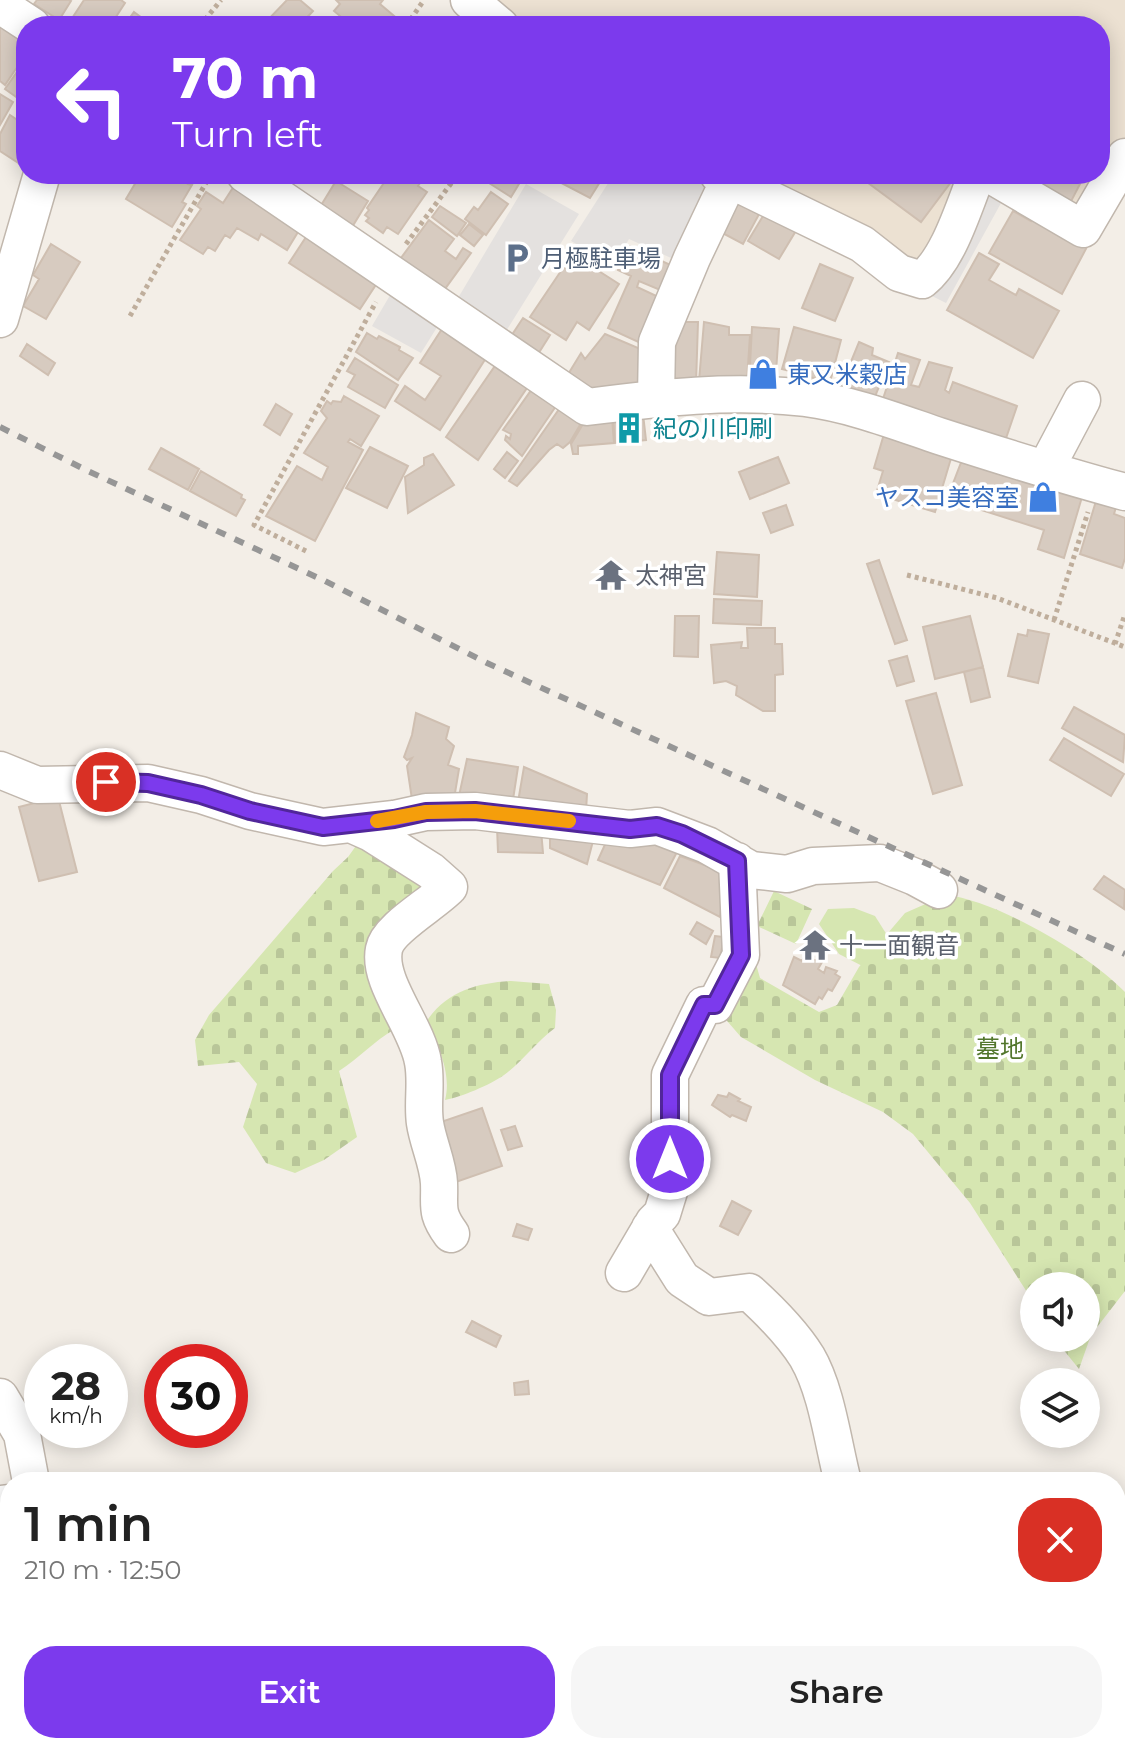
<!DOCTYPE html>
<html lang="en">
<head>
<meta charset="utf-8">
<style>
  :root { --surface:#fff; --page:#f6f6f6; --text:#222; --muted:#767676; --accent:#7c3aed }
  body { margin:0; font-family:Montserrat,"Noto Sans JP",sans-serif; background:var(--page); color:var(--text); height:100vh; display:flex; flex-direction:column; font-size:30px; white-space:nowrap }
  * { box-sizing:border-box; margin:0 }
  p { font-size:26px; color:var(--muted) }
  .icon { flex:none; width:44px; height:44px; fill:none; stroke:currentColor; stroke-width:2; stroke-linecap:round; stroke-linejoin:round }
  .map { position:relative; flex:1; overflow:hidden }
  .drawer { position:absolute; left:0px; top:1472px; width:1126px; height:282px; display:flex; flex-direction:column; background:var(--surface); border-radius:32px 32px 0 0; box-shadow:0 4px 20px #0003 }
  .drawer>* { flex:none }
  .top-card { position:absolute; left:16px; top:16px; width:1094px; height:168px; border-radius:32px; box-shadow:0 4px 20px #0003; background:#7c3aed; color:#fff; overflow:hidden }
  .fabs { position:absolute; left:1020px; top:1272px; display:grid; gap:16px }
  .fabs a { display:grid; place-items:center; width:80px; height:80px; border-radius:50%; background:var(--surface); box-shadow:0 4px 20px #0003; font-size:40px }
  .speed { position:absolute; left:24px; top:1344px; display:flex; gap:16px; font-size:40px; font-weight:700; text-align:center }
  .speed>* { display:grid; place-content:center; width:104px; height:104px; border-radius:50%; background:var(--surface); box-shadow:0 4px 20px #0003; line-height:1 }
  .speed small { font-size:20px; font-weight:400 }
  .speed .limit { border:12px solid #d22; background:#fff; color:#111 }
  .pin { position:absolute; display:grid; place-items:center; width:68px; height:68px; color:#fff; margin:-34px; border:4px solid #fff; border-radius:50%; box-shadow:0 2px 8px #0007 }
  .me { position:absolute; width:88px; margin:-44px; rotate:0deg; stroke-linejoin:round; filter:drop-shadow(0 0 6px #0008) }
  .turn { display:flex; align-items:center; gap:28px; height:168px; padding:0 24px; font-size:36px }
  .turn .icon { width:104px; height:104px; stroke-width:2.5 }
  .turn b { display:block; font-size:56px; line-height:68px }
  .round { display:grid; place-items:center; flex:none; width:84px; height:84px; border-radius:32px; background:var(--page) }
  .head { display:flex; align-items:center; justify-content:space-between; height:136px; padding:0 24px }
  h1 { font-size:48px; font-weight:600; line-height:60px }
  .button { display:flex; gap:16px; margin-top:auto; padding:16px 24px }
  .button a { flex:1; height:92px; border-radius:32px; background:var(--accent); color:#fff; font-size:32px; font-weight:600; line-height:92px; text-align:center }
  .button a+a { background:var(--page); color:var(--text) }
  .map>svg:first-child { display:block }
</style>
</head>
<body>
<div class="map">
<svg width="1125" height="1753" viewBox="0 0 1125 1753">
  <defs>
    <pattern id="cemetery-stones" width="16" height="16" patternUnits="userSpaceOnUse" patternTransform="scale(2)"><rect width="16" height="16" fill="#d6e6b1"/><path d="M2 7V4a2 2 0 0 1 4 0v3zM10 15v-3a2 2 0 0 1 4 0v3z" fill="#b9c699"/></pattern>
  </defs>
  <rect width="100%" height="100%" fill="#f3eee7"/>
  <path fill="#ece1d2" d="M 491,0 L 1125,0 L 1125,149 L 1082,223 L 998,174 L 1100,174 L 1100,26 L 523,26 Z
    M 740,174 L 972,174 L 914,265 Z"/>
  <path fill="#d6e6b1" d="M 854,908 L 875,916 L 887,935 L 872,971 L 839,954 L 819,924 L 828,909 Z"/>
  <path fill="url(#cemetery-stones)" d="M 363,836 L 434,878 L 399,922 L 395,1029 C 374,1041 359,1058 339,1071 L 357,1137 L 324,1160 L 295,1173 L 266,1163 L 243,1127 L 257,1084 L 239,1062 L 198,1066 L 195,1040 L 209,1015 L 333,871 L 348,857 Z
    M 774,891 L 812,909 L 796,944 L 757,926 Z
    M 946,895 C 996,900 1090,955 1125,992 L 1125,1291 L 1091,1335 L 1079,1369 L 1054,1338 L 1086,1338 L 1086,1286 L 1034,1286 L 1034,1303 L 970,1203 L 913,1134 L 883,1112 L 815,1080 L 741,1037 L 721,1014 L 756,964 L 760,978 L 819,1012 L 837,1005 L 859,967 L 905,913 Z
    M 511,981 L 549,984 L 556,1010 L 555,1028 C 536,1042 522,1062 504,1075 C 490,1085 461,1097 445,1100 C 452,1074 438,1044 426,1022 C 446,992 476,983 511,981 Z"/>
  <path fill="#e4e1df" d="M 614,174 L 693,174 L 717,188 L 680,262 L 629,239 L 614,265 L 571,241 Z
    M 982,181 L 1006,194 L 946,303 L 926,293 Z
    M 526,184 L 579,214 L 503,336 L 455,303 Z
    M 396,285 L 444,316 L 421,353 L 372,326 Z"/>
  <path fill="#d7cbc0" stroke="#cfbfb1" stroke-width="2" d="M 37,0 L 69,0 L 71,1 L 59,20 L 34,4 Z
    M 84,0 L 121,0 L 125,3 L 110,26 L 67,26 Z
    M 287,0 L 300,0 L 313,11 L 299,26 L 262,26 Z
    M 336,0 L 383,0 L 380,4 L 399,20 L 394,26 L 352,26 L 334,11 L 340,4 Z
    M 134,12 L 153,26 L 124,26 Z
    M 0,20 L 26,40 L 26,54 L 5,85 L 0,81 Z
    M 26,59 L 26,78 L 23,81 L 26,84 L 26,94 L 22,101 L 5,89 Z
    M 0,94 L 13,102 L 0,125 Z
    M 10,115 L 22,123 L 26,116 L 26,168 L 0,151 L 0,134 Z
    M 135,174 L 194,174 L 188,184 L 192,185 L 182,202 L 186,204 L 172,227 L 126,199 L 139,177 Z
    M 390,174 L 426,174 L 418,186 L 427,192 L 398,234 L 387,227 L 383,233 L 366,221 L 369,218 L 365,215 L 369,210 L 367,208 Z
    M 475,174 L 525,174 L 511,197 Z
    M 549,174 L 605,174 L 590,198 L 548,176 Z
    M 856,174 L 957,174 L 921,222 Z
    M 1003,174 L 1061,174 L 1080,184 L 1067,209 Z
    M 336,181 L 368,201 L 349,232 L 317,212 Z
    M 234,186 L 301,227 L 287,250 L 261,234 L 258,240 L 237,228 L 230,238 L 225,235 L 215,251 L 208,247 L 203,254 L 180,240 L 201,209 L 197,206 L 206,192 L 223,203 Z
    M 736,188 L 765,203 L 743,244 L 715,229 Z
    M 491,192 L 508,204 L 486,235 L 465,219 L 474,207 L 478,210 Z
    M 440,206 L 466,223 L 457,236 L 432,217 Z
    M 769,206 L 800,224 L 779,259 L 748,241 Z
    M 1013,211 L 1031,221 L 1034,215 L 1088,245 L 1062,294 L 989,253 Z
    M 429,220 L 454,239 L 445,251 L 456,259 L 463,248 L 471,253 L 442,293 L 398,262 Z
    M 469,224 L 483,235 L 474,246 L 460,235 Z
    M 310,231 L 381,277 L 360,309 L 289,263 Z
    M 51,244 L 80,262 L 46,319 L 23,306 L 39,279 L 33,275 Z
    M 629,246 L 677,268 L 665,292 L 639,281 L 637,287 L 667,301 L 647,346 L 608,328 L 631,276 L 618,270 Z
    M 979,253 L 999,264 L 989,280 L 1016,295 L 1019,289 L 1059,311 L 1033,358 L 947,310 Z
    M 820,264 L 853,278 L 835,321 L 802,308 Z
    M 563,268 L 597,270 L 619,284 L 589,330 L 577,322 L 566,340 L 530,317 Z
    M 523,318 L 550,335 L 533,362 L 506,344 Z
    M 677,322 L 698,322 L 696,384 L 666,383 Z
    M 704,322 L 729,327 L 729,335 L 750,335 L 747,381 L 699,381 Z
    M 752,327 L 779,329 L 775,386 L 749,384 Z
    M 794,327 L 841,340 L 830,382 L 809,377 L 807,384 L 799,381 L 801,374 L 782,369 Z
    M 442,329 L 486,358 L 440,430 L 395,401 L 405,386 L 425,400 L 441,376 L 420,363 Z
    M 367,333 L 377,339 L 379,336 L 400,347 L 399,350 L 413,358 L 398,380 L 356,352 Z
    M 605,334 L 650,353 L 644,394 L 587,397 L 564,381 L 581,353 L 585,359 Z
    M 859,342 L 873,348 L 872,355 L 889,362 L 874,399 L 841,386 Z
    M 27,344 L 55,363 L 48,375 L 20,356 Z
    M 898,353 L 920,360 L 911,385 L 919,387 L 929,362 L 952,368 L 945,390 L 949,393 L 953,382 L 1017,406 L 1003,447 L 880,408 Z
    M 355,358 L 398,385 L 385,408 L 348,387 L 355,375 L 347,371 Z
    M 497,363 L 529,385 L 478,460 L 446,437 Z
    M 532,389 L 556,406 L 522,456 L 505,440 L 506,436 L 510,439 L 511,434 L 503,430 Z
    M 344,396 L 379,416 L 361,446 L 350,439 L 348,442 L 363,450 L 315,541 L 266,516 L 297,466 L 322,480 L 328,467 L 304,453 L 327,418 L 321,411 L 327,401 L 331,404 L 333,401 L 341,402 Z
    M 276,404 L 292,414 L 280,435 L 264,425 Z
    M 562,405 L 583,420 L 570,442 L 563,448 L 557,444 L 549,450 L 517,486 L 509,481 Z
    M 643,414 L 646,440 L 615,443 L 613,417 Z
    M 612,418 L 614,443 L 578,446 L 578,454 L 573,454 L 571,444 L 586,419 Z
    M 884,434 L 952,455 L 935,512 L 876,494 L 883,471 L 874,468 Z
    M 370,447 L 408,466 L 387,508 L 346,488 Z
    M 161,448 L 199,469 L 188,490 L 149,469 Z
    M 507,452 L 518,461 L 505,478 L 494,469 Z
    M 433,454 L 454,485 L 408,513 L 405,477 L 424,465 L 424,458 Z
    M 778,457 L 789,483 L 750,499 L 739,472 Z
    M 962,460 L 1082,497 L 1064,558 L 1038,549 L 1044,530 L 947,499 Z
    M 201,471 L 242,495 L 241,498 L 245,500 L 236,516 L 190,491 Z
    M 1096,501 L 1116,507 L 1114,514 L 1125,518 L 1125,558 L 1122,568 L 1080,554 Z
    M 786,505 L 793,525 L 771,533 L 763,513 Z
    M 717,552 L 759,555 L 757,597 L 714,594 Z
    M 879,560 L 907,640 L 895,644 L 867,564 Z
    M 714,599 L 762,601 L 761,625 L 713,623 Z
    M 675,616 L 699,616 L 698,657 L 674,656 Z
    M 970,616 L 983,667 L 935,679 L 923,627 Z
    M 747,628 L 775,628 L 775,644 L 782,644 L 783,674 L 775,675 L 775,711 L 763,711 L 736,695 L 737,686 L 726,681 L 714,683 L 711,645 L 742,642 L 741,648 L 748,648 Z
    M 1028,630 L 1049,634 L 1038,683 L 1008,676 L 1018,634 L 1027,636 Z
    M 907,656 L 914,681 L 897,686 L 889,661 Z
    M 983,667 L 990,697 L 971,702 L 964,672 Z
    M 936,693 L 962,785 L 933,794 L 906,701 Z
    M 1074,707 L 1125,735 L 1123,762 L 1062,728 Z
    M 416,713 L 449,727 L 446,739 L 454,746 L 448,765 L 459,769 L 453,805 L 413,806 L 407,766 L 412,758 L 407,760 L 404,757 L 412,735 Z
    M 1064,738 L 1124,774 L 1111,796 L 1050,760 Z
    M 467,759 L 518,767 L 512,806 L 457,805 Z
    M 524,767 L 587,794 L 586,811 L 518,802 Z
    M 58,797 L 77,872 L 39,881 L 19,807 Z
    M 497,827 L 541,830 L 543,853 L 498,852 Z
    M 550,829 L 594,837 L 587,864 L 550,848 Z
    M 607,840 L 680,846 L 660,885 L 598,860 Z
    M 680,856 L 726,873 L 720,917 L 664,888 Z
    M 1104,876 L 1125,890 L 1124,909 L 1094,889 Z
    M 697,922 L 713,931 L 706,944 L 690,934 Z
    M 715,936 L 724,937 L 720,958 L 711,957 Z
    M 794,957 L 802,961 L 804,957 L 822,962 L 818,969 L 824,973 L 826,967 L 837,971 L 835,974 L 840,977 L 832,991 L 828,989 L 822,999 L 819,997 L 815,1004 L 783,985 Z
    M 729,1093 L 740,1099 L 738,1101 L 751,1107 L 746,1121 L 732,1115 L 730,1117 L 712,1105 L 718,1095 L 727,1097 Z
    M 482,1108 L 502,1166 L 453,1183 L 432,1125 Z
    M 515,1126 L 522,1146 L 508,1150 L 501,1130 Z
    M 732,1201 L 751,1211 L 738,1235 L 720,1226 Z
    M 517,1224 L 532,1229 L 528,1240 L 513,1236 Z
    M 472,1321 L 501,1336 L 496,1347 L 466,1332 Z
    M 528,1381 L 529,1394 L 515,1395 L 514,1383 Z"/>
  <g fill="none" stroke-linecap="round" stroke-linejoin="round">
    <defs>
      <path id="minor" d="M 469,0 L 500,26
        M 0,5 L 32,26
        M 245,174 L 587,407 C 658,398 733,389 805,398 C 851,404 895,421 939,436 C 1001,456 1062,475 1125,492
        M 718,174 L 862,244 L 899,273 L 922,280 C 949,259 964,206 977,174
        M 989,174 L 1083,229 L 1125,157
        M 0,319 L 42,174
        M 656,398 L 657,342 L 692,258 L 729,180
        M 1045,470 L 1082,400
        M 0,770 L 37,785 L 148,783 L 201,795 L 250,811 L 323,827 L 394,819 L 426,812 L 475,811 L 630,829 L 657,826 L 707,845 L 751,870 L 787,874 L 813,866 L 880,863 L 915,877 L 939,890
        M 353,825 L 371,833 L 431,871 L 449,887 C 433,904 388,928 384,949 C 377,982 417,1026 423,1062 C 427,1083 422,1103 425,1123 C 428,1143 438,1163 439,1183 C 440,1207 435,1212 451,1234
        M 650,1228 L 682,1279 L 709,1297 L 749,1292 C 770,1311 792,1333 807,1357 C 827,1391 833,1444 843,1482
        M 624,1273 L 654,1222 L 662,1214 L 670,1188 L 670,1075 L 704,1005 L 715,1005 L 741,955 L 737,861
        M 0,1397 L 22,1434 L 31,1482
        M 0,1504 L 10,1503
        M 55,1753 L 96,1744"/>
      <path id="highway" d="M 1116,1683 L 1125,1683
        M 1116,1727 L 1125,1727
        M 785,1753 L 807,1744
        M 915,1753 L 965,1744"/>
    </defs>
    <use href="#minor" stroke="#c1b7ad" stroke-width="39"/>
    <use href="#highway" stroke="#d8893d" stroke-width="47"/>
    <path stroke="#bfae9c" stroke-width="5" stroke-dasharray="4 4" stroke-linecap="butt" d="M 200,26 L 221,0
      M 406,26 L 424,0
      M 406,244 L 458,174
      M 130,316 L 211,174
      M 306,551 L 254,525 L 376,302
      M 907,575 L 997,598 L 1125,647
      M 1054,620 L 1088,512
      M 1115,644 L 1125,614"/>
    <use href="#minor" stroke="#fff" stroke-width="36"/>
    <use href="#highway" stroke="#f8b66d" stroke-width="44"/>
    <path stroke="#969696" stroke-width="6" stroke-dasharray="10 10" stroke-linecap="butt" d="M 0,427 L 88,471 L 325,581 L 487,663 L 1125,954"/>
  </g>
  <g fill="none" stroke-linecap="round" stroke-linejoin="round">
    <defs>
      <path id="route" d="M 106,782 L 148,783 L 201,795 L 250,811 L 323,827 L 394,819 L 426,812 L 475,811 L 630,829 L 657,826 L 682,834 L 737,861 L 741,955 L 715,1005 L 704,1005 L 670,1075 L 670,1159"/>
    </defs>
    <use href="#route" stroke="#51269a" stroke-width="20"/>
    <use href="#route" stroke="#7c3aed" stroke-width="14"/>
    <path stroke="#f59e0b" stroke-width="14" d="M 377,821 L 426,812 L 475,811 L 569,821"/>
  </g>
  <defs>
    <symbol id="parking-bare" viewBox="-9 -9 18 18"><path d="M-3.5-5.5H1a3.5 3.5 0 0 1 0 7H-1V5.5H-3.5ZM-1-3.4V-.6H.8a1.4 1.4 0 0 0 0-2.8Z" fill="#5c6f8a" stroke="#fff" stroke-width="2.5" paint-order="stroke"/></symbol>
    <symbol id="shop-bare" viewBox="-9 -9 18 18"><path d="M-5-2.5h2.3a2.7 3.5 0 0 1 5.4 0H5L5.5 6h-11ZM-1.5-2.5h3a1.5 2.3 0 0 0-3 0Z" fill="#3f7fe0" stroke="#fff" stroke-width="2.5" paint-order="stroke"/></symbol>
    <symbol id="building-bare" viewBox="-9 -9 18 18"><path d="M-4-6H4V6H1V3H-1V6H-4ZM-2.5-4.3h1.7v1.8h-1.7ZM.8-4.3h1.7v1.8H.8ZM-2.5-1h1.7V.8h-1.7ZM.8-1h1.7V.8H.8Z" fill="#0f9aa8" stroke="#fff" stroke-width="2.5" paint-order="stroke"/></symbol>
    <symbol id="temple-bare" viewBox="-9 -9 18 18"><path d="M0-6L5-2H3V0L6.5 2.5H4V6H1.5V3h-3V6H-4V2.5H-6.5L-3 0V-2H-5Z" fill="#6b7280" stroke="#fff" stroke-width="2.5" paint-order="stroke"/></symbol>
  </defs>
  <g fill-rule="evenodd">
    <use href="#parking-bare" x="495" y="236" width="44" height="44"/>
    <use href="#shop-bare" x="741" y="352" width="44" height="44"/>
    <use href="#building-bare" x="607" y="406" width="44" height="44"/>
    <use href="#shop-bare" x="1021" y="475" width="44" height="44"/>
    <use href="#temple-bare" x="589" y="553" width="44" height="44"/>
    <use href="#temple-bare" x="793" y="923" width="44" height="44"/>
  </g>
  <g text-anchor="middle" dominant-baseline="central" stroke-width="7" stroke-linejoin="round" paint-order="stroke">
    <g font-size="24" fill="#4e5e75" stroke="#fff" text-anchor="start">
      <text x="541" y="258">月極駐車場</text>
    </g>
    <g font-size="24" fill="#366cbe" stroke="#fff" text-anchor="start">
      <text x="787" y="374">東又米穀店</text>
      <text x="1019" y="497" text-anchor="end">ヤスコ美容室</text>
    </g>
    <g font-size="24" fill="#0d838f" stroke="#fff" text-anchor="start">
      <text x="653" y="428">紀の川印刷</text>
    </g>
    <g font-size="24" fill="#5b616d" stroke="#fff" text-anchor="start">
      <text x="635" y="575">太神宮</text>
      <text x="839" y="945">十一面観音</text>
    </g>
    <g font-size="24" fill="#52762c" stroke="#fff">
      <text x="1000" y="1048">墓地</text>
    </g>
  </g>
</svg>
<div class="fabs">
<a><svg class="icon" aria-label="sound" viewBox="0 0 24 24"><path d="M4 9h4l5-4v14l-5-4H4zM17 9q2 3 0 6"/></svg></a>
<a><svg class="icon" aria-label="layers" viewBox="0 0 24 24"><path d="M12 4l9 5-9 5-9-5zM3 14l9 5 9-5"/></svg></a>
</div>
<div class="speed"><div>28<small>km/h</small></div><div class="limit">30</div></div>
<div class="pin" style="left:106px;top:782px;background:#d93025"><svg class="icon" aria-label="arrive" viewBox="0 0 24 24"><path d="M6 21V4h12l-3 4 3 4H6"/></svg></div>
<svg class="me" style="left:670px;top:1159px" viewBox="-20 -20 40 40"><circle r="17" fill="#7c3aed" stroke="#fff" stroke-width="3"/><path d="M0-11L8 9 0 5-8 9z" fill="#fff"/></svg>
<div class="top-card">
<div class="turn"><svg class="icon" aria-label="left" viewBox="0 0 24 24"><path d="M17 20v-9H6M10 6l-5 5 5 5"/></svg><div><b>70 m</b>Turn left</div></div>
</div>
<section class="drawer">
<div class="head"><div><h1>1 min</h1><p>210 m · 12:50</p></div><a class="round" style="background:#d93025;color:#fff"><svg class="icon" aria-label="close" viewBox="0 0 24 24"><path d="M6 6l12 12M18 6L6 18"/></svg></a></div>
<div class="button"><a>Exit</a><a>Share</a></div>
</section>
</div>
</body>
</html>
